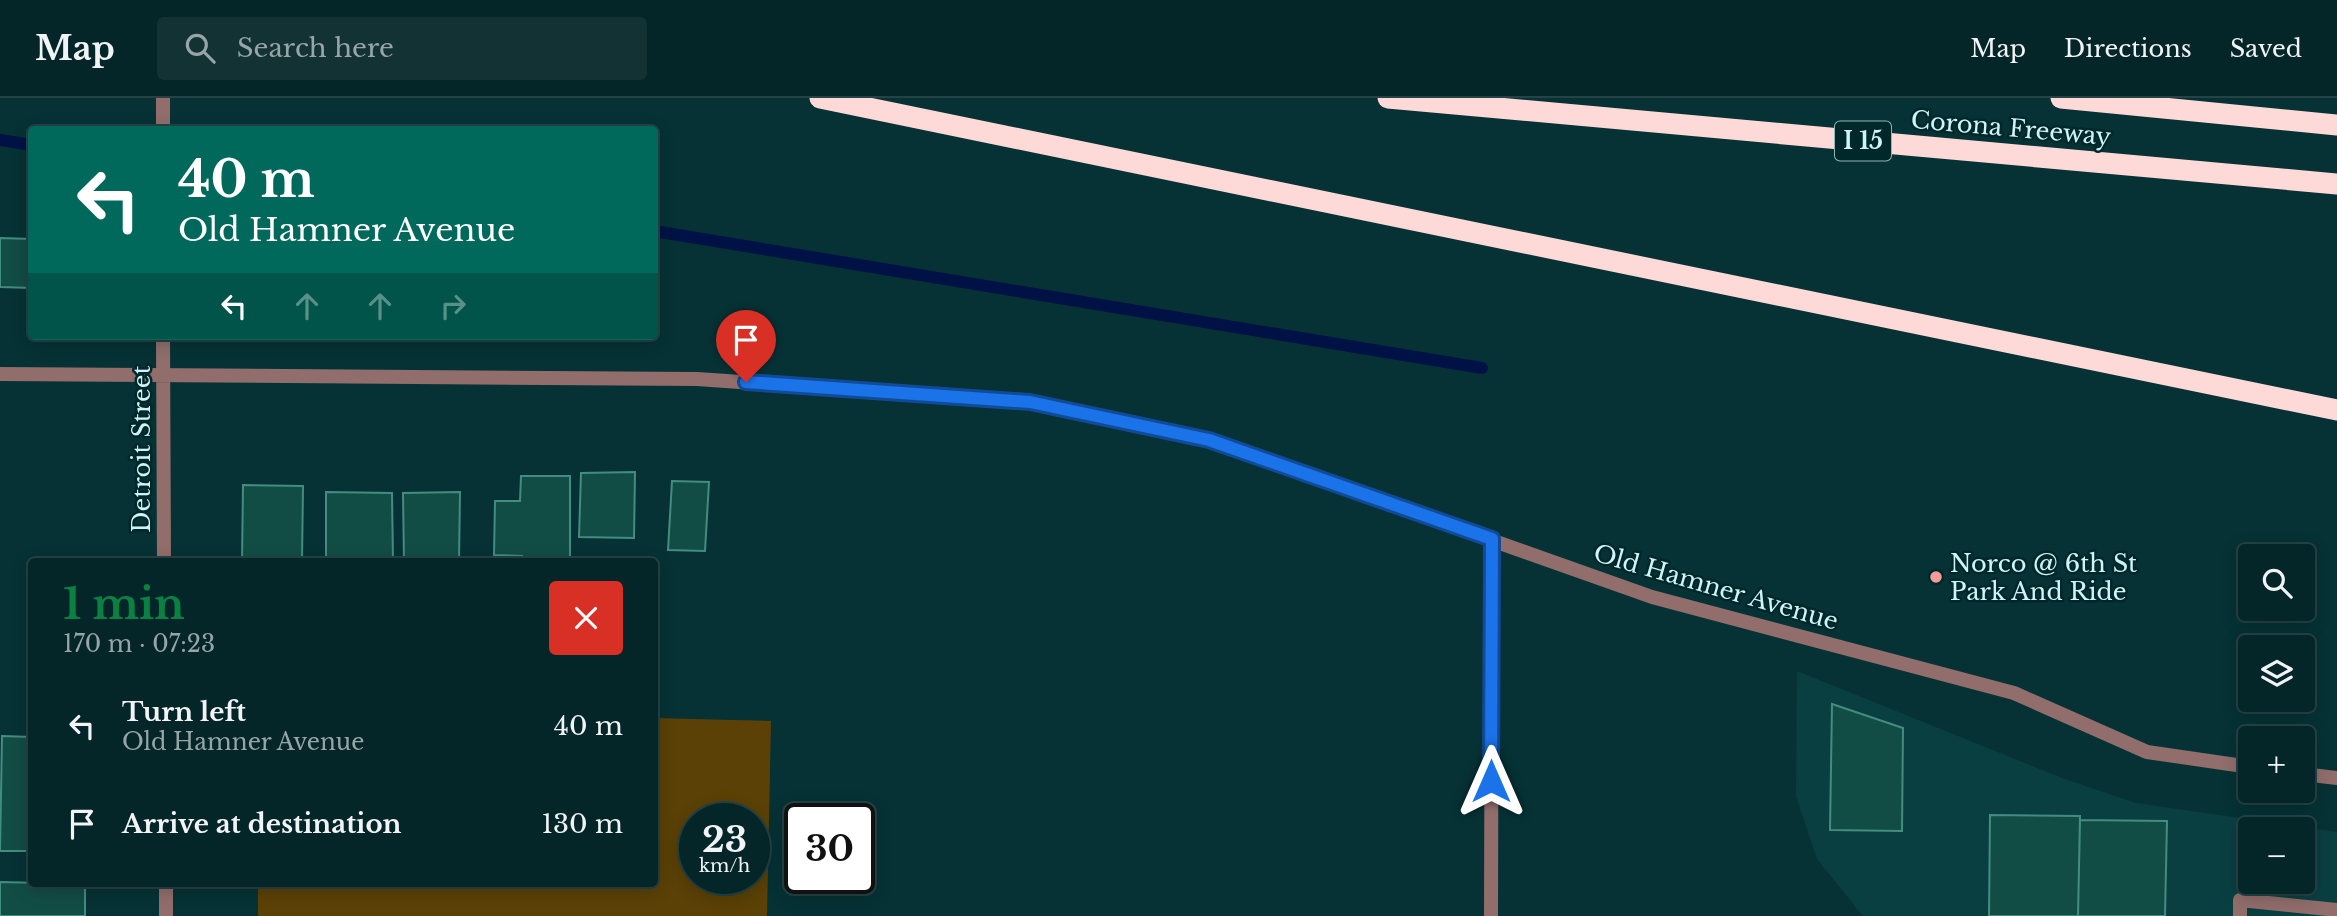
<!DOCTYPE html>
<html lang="en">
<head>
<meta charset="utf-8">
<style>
  :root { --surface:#042628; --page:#123234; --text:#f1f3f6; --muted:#97a5a8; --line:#254345; --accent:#0b8043 }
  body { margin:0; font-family:"Libre Baskerville",serif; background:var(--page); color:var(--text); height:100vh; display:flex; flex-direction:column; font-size:26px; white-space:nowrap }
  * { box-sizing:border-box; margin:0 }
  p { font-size:23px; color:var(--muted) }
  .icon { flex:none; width:38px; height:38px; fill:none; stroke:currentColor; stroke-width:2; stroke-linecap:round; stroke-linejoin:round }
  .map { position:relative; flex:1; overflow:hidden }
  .side { position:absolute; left:28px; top:460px; width:630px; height:329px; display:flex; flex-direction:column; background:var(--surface); border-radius:7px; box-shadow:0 4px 18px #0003,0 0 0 2px var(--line) }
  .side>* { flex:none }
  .guide { position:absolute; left:28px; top:28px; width:630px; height:214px; border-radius:7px; box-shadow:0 4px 18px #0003,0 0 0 2px var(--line); background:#00695c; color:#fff; overflow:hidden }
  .fabs { position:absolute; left:2238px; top:446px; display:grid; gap:14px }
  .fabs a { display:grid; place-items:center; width:77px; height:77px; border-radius:7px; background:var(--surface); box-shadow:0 4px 18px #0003,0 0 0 2px var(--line); font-size:35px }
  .speed { position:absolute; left:679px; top:705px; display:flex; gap:14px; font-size:35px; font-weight:700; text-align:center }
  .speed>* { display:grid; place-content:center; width:91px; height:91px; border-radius:50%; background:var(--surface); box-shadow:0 4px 18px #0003,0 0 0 2px var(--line); line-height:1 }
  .speed small { font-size:18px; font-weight:400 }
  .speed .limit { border:4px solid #111; border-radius:10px; background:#fff; color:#111 }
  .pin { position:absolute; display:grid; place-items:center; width:60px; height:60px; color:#fff; margin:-72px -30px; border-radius:50% 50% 50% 0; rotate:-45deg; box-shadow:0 0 7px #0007 }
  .pin .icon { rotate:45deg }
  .me { position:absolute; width:77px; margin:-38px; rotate:0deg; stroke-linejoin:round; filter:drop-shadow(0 0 5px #0008) }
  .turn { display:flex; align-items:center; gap:24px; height:147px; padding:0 35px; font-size:32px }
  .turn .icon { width:91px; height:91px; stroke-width:2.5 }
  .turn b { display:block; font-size:49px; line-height:60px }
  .lanes { display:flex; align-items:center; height:66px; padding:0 35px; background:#0003; justify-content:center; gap:35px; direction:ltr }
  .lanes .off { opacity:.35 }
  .round { display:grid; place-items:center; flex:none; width:74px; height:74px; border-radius:7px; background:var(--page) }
  .headline { display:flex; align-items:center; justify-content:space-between; height:119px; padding:0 35px }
  h1 { font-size:42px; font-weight:800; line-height:52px; color:var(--accent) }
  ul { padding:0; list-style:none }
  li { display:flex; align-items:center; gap:21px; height:98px; padding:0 35px }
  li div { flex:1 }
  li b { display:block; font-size:26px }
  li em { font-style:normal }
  header { display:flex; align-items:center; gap:42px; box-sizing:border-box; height:98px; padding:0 35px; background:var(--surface); border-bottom:2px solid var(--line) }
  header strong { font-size:33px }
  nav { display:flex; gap:38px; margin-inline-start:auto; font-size:24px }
  .search { width:490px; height:63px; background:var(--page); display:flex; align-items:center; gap:18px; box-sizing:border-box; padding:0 24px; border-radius:7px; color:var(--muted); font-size:26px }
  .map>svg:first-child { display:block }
</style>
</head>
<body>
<header>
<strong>Map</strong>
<div class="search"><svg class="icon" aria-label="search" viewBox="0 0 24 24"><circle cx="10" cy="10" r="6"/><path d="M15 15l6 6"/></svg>Search here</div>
<nav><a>Map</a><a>Directions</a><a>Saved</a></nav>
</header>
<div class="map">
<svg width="2337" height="818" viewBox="0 0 2337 818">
  <rect width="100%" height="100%" fill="#063235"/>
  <path fill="#0a3f42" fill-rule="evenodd" d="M 1797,573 L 2062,680 L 2136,705 L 2337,734 L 2337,818 L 1863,818 L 1817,761 L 1796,698 ZM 2250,732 L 2303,732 L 2303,784 L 2250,784 Z"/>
  <path fill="#5b4106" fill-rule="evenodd" d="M 655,620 L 771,623 L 767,818 L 258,818 L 258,786 L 654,786 ZM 695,721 L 754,721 L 754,780 L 695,780 Z"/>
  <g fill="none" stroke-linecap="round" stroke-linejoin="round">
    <path stroke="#001245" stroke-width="12" d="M 0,42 L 32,47
      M 654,133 L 1482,270"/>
  </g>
  <path fill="#124d45" stroke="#438c81" stroke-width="2" d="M 0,140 L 32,141 L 32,190 L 0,189 Z
    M 635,374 L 634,440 L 579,439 L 581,375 Z
    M 521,378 L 570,378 L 570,464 L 522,464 L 522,458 L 494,457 L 495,403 L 520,403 Z
    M 672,383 L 709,384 L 705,453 L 668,452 Z
    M 243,387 L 303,388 L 302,464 L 242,464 Z
    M 326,394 L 392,395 L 393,464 L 326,464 Z
    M 460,394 L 459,464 L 404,464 L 403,395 Z
    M 1832,606 L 1903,630 L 1902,733 L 1830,732 Z
    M 2,638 L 32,639 L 32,753 L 0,753 Z
    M 1990,717 L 2080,718 L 2078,818 L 1989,818 Z
    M 2080,722 L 2167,723 L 2165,818 L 2078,818 Z
    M 0,784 L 85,786 L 85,818 L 0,818 Z"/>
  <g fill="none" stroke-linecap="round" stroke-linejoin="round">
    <path stroke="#916e6c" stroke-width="14" d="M 2240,818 L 2240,802 L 2337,812"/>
    <path stroke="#916e6c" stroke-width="14" d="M 163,32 L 163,0
      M 163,238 L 164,464
      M 0,276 L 697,281 L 1030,304 L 1209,342 L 1652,499 L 2014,595 L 2147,654 L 2250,669
      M 2303,676 L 2337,680
      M 166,786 L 166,818
      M 1491,818 L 1492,441"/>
    <path stroke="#fddad7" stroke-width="21" d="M 820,0 L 2337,312
      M 1388,0 L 2337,86
      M 2061,0 L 2337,27"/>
  </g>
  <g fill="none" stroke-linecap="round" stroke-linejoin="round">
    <defs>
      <path id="route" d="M 746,284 L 1030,304 L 1209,342 L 1492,441 L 1491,683"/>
    </defs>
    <use href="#route" stroke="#114b97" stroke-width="18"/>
    <use href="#route" stroke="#1a73e8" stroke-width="12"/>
  </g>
  <circle fill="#f59b98" stroke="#00282b" stroke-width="2.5" cx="1936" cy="479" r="7"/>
  <g text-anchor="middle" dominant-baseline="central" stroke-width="5" stroke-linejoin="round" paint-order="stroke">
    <rect fill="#00282b" stroke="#91b6b9" stroke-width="2" x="1835" y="23.5" width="56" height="39" rx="5"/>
    <g font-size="23" font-weight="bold" fill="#cff3f6">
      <text x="1863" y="43">I 15</text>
    </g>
    <g font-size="24" fill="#cff3f6" stroke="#00282b">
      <text transform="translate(2011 30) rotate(5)">Corona Freeway</text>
      <text transform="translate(141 351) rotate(-90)">Detroit Street</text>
      <text transform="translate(1716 489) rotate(16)">Old Hamner Avenue</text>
    </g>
    <g font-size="24" fill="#cff3f6" stroke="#00282b" text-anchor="start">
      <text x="1950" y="465">Norco @ 6th St<tspan x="1950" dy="28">Park And Ride</tspan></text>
    </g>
  </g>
</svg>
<div class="fabs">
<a><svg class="icon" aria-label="search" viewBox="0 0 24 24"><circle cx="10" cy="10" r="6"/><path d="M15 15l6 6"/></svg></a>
<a><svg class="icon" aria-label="layers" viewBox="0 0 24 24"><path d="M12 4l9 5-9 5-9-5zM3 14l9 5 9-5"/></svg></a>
<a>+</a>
<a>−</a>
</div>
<div class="speed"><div>23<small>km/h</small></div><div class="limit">30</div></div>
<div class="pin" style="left:746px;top:284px;background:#d93025"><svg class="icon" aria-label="arrive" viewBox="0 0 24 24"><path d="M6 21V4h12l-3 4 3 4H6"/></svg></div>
<svg class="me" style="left:1491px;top:683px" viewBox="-20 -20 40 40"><path d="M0-17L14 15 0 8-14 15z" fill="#1a73e8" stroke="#fff" stroke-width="4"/></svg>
<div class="guide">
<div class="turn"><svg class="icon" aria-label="left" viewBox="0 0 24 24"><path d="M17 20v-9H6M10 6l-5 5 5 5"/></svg><div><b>40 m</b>Old Hamner Avenue</div></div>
<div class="lanes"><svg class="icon" aria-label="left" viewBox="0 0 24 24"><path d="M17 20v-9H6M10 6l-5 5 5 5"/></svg><svg class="icon off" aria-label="ahead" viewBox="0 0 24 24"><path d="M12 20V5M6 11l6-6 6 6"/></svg><svg class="icon off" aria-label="ahead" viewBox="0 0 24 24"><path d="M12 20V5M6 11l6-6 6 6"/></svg><svg class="icon off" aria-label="right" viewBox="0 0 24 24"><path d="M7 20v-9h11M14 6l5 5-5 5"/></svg></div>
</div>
<section class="side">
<div class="headline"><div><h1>1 min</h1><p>170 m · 07:23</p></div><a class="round" style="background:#d93025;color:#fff"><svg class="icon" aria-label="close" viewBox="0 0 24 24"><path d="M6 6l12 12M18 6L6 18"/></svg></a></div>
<ul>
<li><svg class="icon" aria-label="left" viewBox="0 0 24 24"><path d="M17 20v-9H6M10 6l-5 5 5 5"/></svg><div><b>Turn left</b><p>Old Hamner Avenue</p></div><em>40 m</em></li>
<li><svg class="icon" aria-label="arrive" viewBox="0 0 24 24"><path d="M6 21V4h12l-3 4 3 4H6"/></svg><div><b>Arrive at destination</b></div><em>130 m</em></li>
</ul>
</section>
</div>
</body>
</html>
